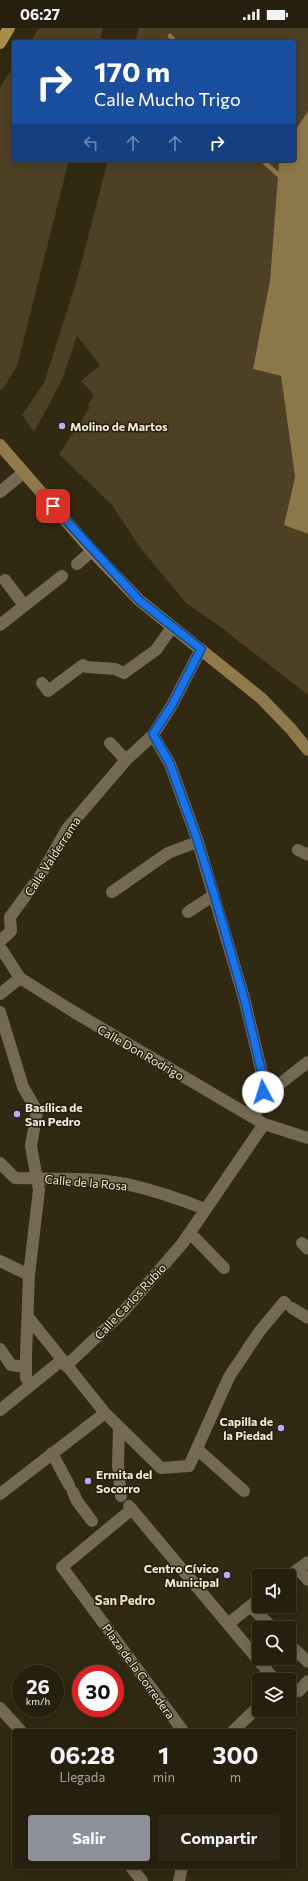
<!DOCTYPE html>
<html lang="es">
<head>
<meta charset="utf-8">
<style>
  :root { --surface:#261f0e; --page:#2e2717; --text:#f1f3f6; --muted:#a4a29e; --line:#423d2e; --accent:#8c9099 }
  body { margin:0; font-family:Commissioner,sans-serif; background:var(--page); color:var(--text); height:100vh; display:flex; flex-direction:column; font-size:15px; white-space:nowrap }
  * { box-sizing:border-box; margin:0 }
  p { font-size:13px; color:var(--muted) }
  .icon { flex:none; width:22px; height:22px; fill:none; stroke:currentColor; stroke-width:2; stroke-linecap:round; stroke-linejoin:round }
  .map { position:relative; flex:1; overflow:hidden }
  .drawer { position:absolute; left:12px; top:1701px; width:284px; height:140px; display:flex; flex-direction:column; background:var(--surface); border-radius:4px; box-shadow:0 2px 10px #0003,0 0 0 1px var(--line) }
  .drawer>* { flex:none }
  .guide { position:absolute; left:12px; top:12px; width:284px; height:122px; border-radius:4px; box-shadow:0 2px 10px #0003,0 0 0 1px var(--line); background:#1a4fa0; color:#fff; overflow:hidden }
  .fabs { position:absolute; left:252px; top:1541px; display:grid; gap:8px }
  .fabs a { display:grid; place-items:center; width:44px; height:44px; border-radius:4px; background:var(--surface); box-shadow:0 2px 10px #0003,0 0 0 1px var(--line); font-size:20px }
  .speed { position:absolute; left:12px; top:1637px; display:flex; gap:8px; font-size:20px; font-weight:700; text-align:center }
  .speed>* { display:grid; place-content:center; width:52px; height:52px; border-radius:50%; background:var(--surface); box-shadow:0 2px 10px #0003,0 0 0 1px var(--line); line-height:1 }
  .speed small { font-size:10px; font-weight:400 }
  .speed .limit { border:6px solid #d22; background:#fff; color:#111 }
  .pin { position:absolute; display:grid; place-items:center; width:34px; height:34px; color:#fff; margin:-17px; border-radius:8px; box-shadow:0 2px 6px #0006 }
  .me { position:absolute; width:44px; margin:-22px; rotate:355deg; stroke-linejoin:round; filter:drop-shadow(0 0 3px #0008) }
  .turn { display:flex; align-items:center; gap:14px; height:84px; padding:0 16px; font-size:18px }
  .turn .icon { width:52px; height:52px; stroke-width:2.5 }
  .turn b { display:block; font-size:28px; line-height:34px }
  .lanes { display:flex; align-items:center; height:38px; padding:0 16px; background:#0003; justify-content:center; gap:20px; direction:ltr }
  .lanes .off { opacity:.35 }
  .eta { display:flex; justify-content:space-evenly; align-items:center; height:68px; text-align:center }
  .eta b { font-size:24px; font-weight:700; line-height:28px }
  .action { display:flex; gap:8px; margin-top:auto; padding:8px 16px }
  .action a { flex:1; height:46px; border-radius:4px; background:var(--accent); color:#fff; font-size:16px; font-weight:700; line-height:46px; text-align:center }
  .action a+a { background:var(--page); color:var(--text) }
  .status { display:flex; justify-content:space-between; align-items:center; height:28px; padding:0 20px; background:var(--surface); direction:ltr }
  .status svg { height:11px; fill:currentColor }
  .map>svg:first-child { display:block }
</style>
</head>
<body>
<div class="status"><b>06:27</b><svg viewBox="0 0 49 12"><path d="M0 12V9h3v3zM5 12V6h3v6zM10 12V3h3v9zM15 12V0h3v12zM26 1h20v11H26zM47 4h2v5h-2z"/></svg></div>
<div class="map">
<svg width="308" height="1853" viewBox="0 0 308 1853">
  <rect width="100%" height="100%" fill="#322913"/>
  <path fill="#4d4024" d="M 39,0 L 103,0 L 99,14 L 30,14 Z
    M 139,0 L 308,0 L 308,83 L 294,104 L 294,14 L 135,14 Z
    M 14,38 L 14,132 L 69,132 L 17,338 L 2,362 L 0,361 L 0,59 Z
    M 108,132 L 280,132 L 270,252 L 253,341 L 281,348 L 295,449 L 284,497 L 308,506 L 308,667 L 218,597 L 187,576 L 142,522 L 112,477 L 59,426 L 89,381 L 88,377 L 94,367 L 81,353 L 100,337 L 77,308 L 62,352 L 34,404 L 22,387 L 44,355 L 76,255 Z"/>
  <path fill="#8c7749" d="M 308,83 L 308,506 L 284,497 L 295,449 L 281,348 L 253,341 L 270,252 L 279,136 L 280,132 L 294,132 L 294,104 Z"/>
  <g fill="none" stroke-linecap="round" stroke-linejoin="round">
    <path stroke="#8c7749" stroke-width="4.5" d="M 170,8 L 175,14
      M 262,132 L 282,150"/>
    <path stroke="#746952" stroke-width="12" d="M 0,464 L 23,445
      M 77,536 L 92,523
      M 5,552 L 24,577
      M 0,597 L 62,548
      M 42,655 L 48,663 L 83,637 L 87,639 L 115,641 L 124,645 L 156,622 L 168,605
      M 153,707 L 170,736 L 197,811 L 244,970 L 261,1041 L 263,1064 L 254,1090
      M 110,715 L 126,732
      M 298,822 L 308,827
      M 112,864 L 168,825 L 197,814
      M 188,884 L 214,867
      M 0,913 L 11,903 L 10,889 L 40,848 L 67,801 L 126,732 L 153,707 L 172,677 L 201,621
      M 0,919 L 20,950 L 74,984 L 264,1096 L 308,1110
      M 0,966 L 20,950
      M 0,984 L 23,1059 L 37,1083 L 31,1118 L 39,1162 L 29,1247 L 26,1328 L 26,1350 L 31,1357
      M 263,1064 L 272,1062 L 308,1034
      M 0,1135 L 15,1150 C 51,1151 91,1149 126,1156 C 153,1162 180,1171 205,1181
      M 190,1205 L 224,1240
      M 302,1215 L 308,1221
      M 0,1233 L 29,1247
      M 292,1280 L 308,1290
      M 28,1289 L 105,1385 L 161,1440 L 189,1438 L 229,1349 L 259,1304 L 284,1274 L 286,1276
      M 0,1321 L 11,1337 L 25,1339
      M 66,1338 L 123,1284 L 182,1216 L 264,1096
      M 0,1382 L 62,1332
      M 119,1401 L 118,1437 L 121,1468
      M 197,1421 L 244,1463
      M 52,1425 L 69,1457
      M 73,1464 L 77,1473 L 92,1493
      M 0,1466 L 105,1385
      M 129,1478 L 275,1652
      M 132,1481 L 62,1539 L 183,1703
      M 298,1541 L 308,1552
      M 289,1548 L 308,1534
      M 250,1578 L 273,1600
      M 228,1596 L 259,1571
      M 289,1616 L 308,1634
      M 299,1663 L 308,1653
      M 0,1680 L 21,1703
      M 233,1703 L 259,1678
      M 131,1839 L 142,1853
      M 179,1853 L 182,1839"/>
    <path stroke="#8f7a4c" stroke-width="12" d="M 0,417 L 92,523 L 139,572 L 261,670 L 291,701 L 308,722"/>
    <path stroke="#a98c47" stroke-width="12" d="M 0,15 L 9,0"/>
  </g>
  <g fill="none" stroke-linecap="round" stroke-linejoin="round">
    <defs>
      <path id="route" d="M 53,478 L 139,572 L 201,621 L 172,677 L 153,706 L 170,736 L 197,811 L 214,866 L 244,970 L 261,1041 L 263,1064"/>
    </defs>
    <use href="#route" stroke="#114b97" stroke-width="10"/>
    <use href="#route" stroke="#1a73e8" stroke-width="7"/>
  </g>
  <g fill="#bda9f5" stroke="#281f0a" stroke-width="1.5">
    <circle cx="62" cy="398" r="4"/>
    <circle cx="17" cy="1086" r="4"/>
    <circle cx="281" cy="1400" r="4"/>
    <circle cx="88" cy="1453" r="4"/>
    <circle cx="227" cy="1547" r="4"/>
  </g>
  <g text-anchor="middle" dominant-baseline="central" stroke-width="3" stroke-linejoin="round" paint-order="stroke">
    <g font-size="12" font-weight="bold" fill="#f0e9dc" stroke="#281f0a" text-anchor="start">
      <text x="70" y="398">Molino de Martos</text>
      <text x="25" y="1079">Basílica de<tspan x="25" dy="14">San Pedro</tspan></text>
      <text x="273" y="1393" text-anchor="end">Capilla de<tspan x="273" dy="14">la Piedad</tspan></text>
      <text x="96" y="1446">Ermita del<tspan x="96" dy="14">Socorro</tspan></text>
      <text x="219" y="1540" text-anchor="end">Centro Cívico<tspan x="219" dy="14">Municipal</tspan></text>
    </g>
    <g font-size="12" fill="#f0e9dc" stroke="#281f0a">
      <text transform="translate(52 828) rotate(-57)">Calle Valderrama</text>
      <text transform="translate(141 1024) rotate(30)">Calle Don Rodrigo</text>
      <text transform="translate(86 1154) rotate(5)">Calle de la Rosa</text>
      <text transform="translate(130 1273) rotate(-47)">Calle Carlos Rubio</text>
      <text transform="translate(139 1643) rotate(54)">Plaza de la Corredera</text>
    </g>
    <g font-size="13" font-weight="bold" fill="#e8dcc2" stroke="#281f0a">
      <text x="125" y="1572">San Pedro</text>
    </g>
  </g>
</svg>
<div class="fabs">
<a><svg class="icon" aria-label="sound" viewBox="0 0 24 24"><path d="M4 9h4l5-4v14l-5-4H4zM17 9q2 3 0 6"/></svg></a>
<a><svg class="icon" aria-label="search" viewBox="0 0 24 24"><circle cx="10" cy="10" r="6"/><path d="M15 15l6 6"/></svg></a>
<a><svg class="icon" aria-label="layers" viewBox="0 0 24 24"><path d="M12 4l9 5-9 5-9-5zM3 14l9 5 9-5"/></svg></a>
</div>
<div class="speed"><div>26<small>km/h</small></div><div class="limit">30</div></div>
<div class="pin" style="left:53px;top:478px;background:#d93025"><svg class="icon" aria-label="arrive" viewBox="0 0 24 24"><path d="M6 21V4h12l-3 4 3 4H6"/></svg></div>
<svg class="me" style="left:263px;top:1064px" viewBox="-20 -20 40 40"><circle r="19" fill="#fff"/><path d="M0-13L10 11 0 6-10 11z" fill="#1a73e8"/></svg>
<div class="guide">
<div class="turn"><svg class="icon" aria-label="right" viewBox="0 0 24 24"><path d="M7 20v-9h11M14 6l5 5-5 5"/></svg><div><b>170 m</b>Calle Mucho Trigo</div></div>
<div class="lanes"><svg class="icon off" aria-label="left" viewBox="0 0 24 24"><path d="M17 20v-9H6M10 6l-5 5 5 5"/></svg><svg class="icon off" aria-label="ahead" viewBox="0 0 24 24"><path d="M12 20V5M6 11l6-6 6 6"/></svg><svg class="icon off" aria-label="ahead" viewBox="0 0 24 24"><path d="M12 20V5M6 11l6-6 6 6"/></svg><svg class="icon" aria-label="right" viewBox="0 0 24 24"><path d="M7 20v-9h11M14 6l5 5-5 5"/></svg></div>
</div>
<section class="drawer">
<div class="eta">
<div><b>06:28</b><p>Llegada</p></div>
<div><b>1</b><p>min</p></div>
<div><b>300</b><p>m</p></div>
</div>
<div class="action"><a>Salir</a><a>Compartir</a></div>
</section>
</div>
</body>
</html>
